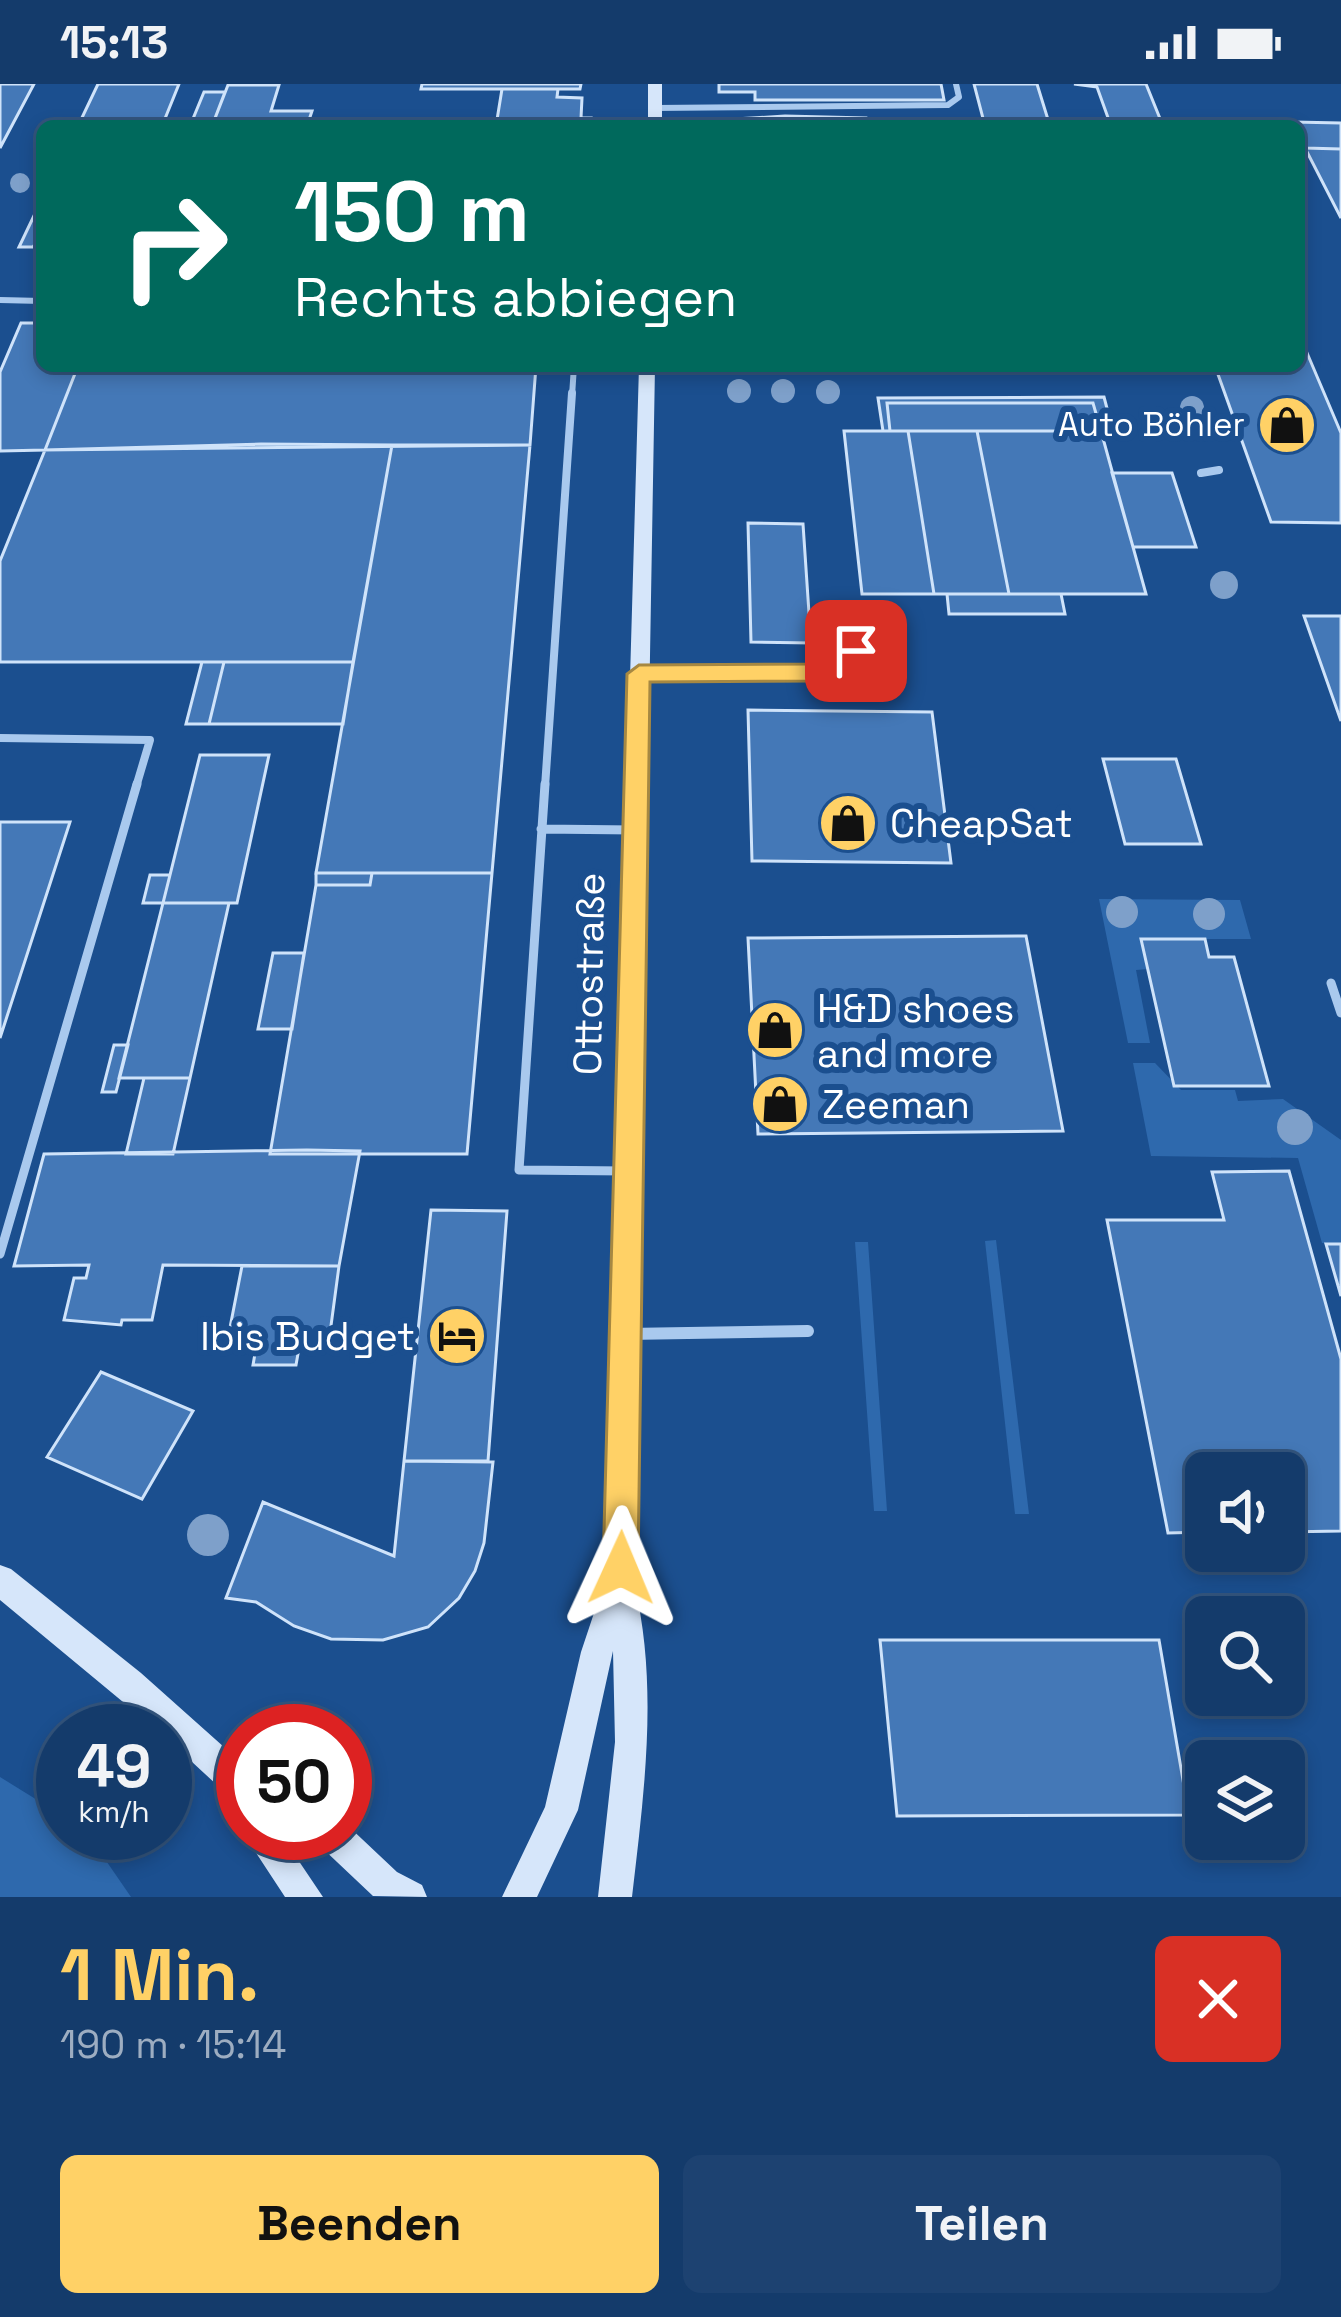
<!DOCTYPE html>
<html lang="de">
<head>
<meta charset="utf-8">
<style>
  :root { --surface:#143b6b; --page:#1d4271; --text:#f1f3f6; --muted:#9dadc1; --line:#33557e; --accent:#ffd166 }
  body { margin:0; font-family:"Space Grotesk",sans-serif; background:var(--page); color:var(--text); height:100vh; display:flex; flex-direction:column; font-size:45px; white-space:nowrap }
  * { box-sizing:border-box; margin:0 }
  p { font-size:39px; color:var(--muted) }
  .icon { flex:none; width:66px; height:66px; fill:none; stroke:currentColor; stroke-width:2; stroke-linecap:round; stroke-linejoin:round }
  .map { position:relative; height:1813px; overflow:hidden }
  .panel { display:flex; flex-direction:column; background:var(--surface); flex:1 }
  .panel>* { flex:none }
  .top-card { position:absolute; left:36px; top:36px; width:1269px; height:252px; border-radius:18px; box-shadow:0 6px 18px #0003,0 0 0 3px var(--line); background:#00695c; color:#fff; overflow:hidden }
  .buttons { position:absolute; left:1185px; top:1368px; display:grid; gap:24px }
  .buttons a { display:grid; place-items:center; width:120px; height:120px; border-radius:18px; background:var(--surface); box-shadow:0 6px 18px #0003,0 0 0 3px var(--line); font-size:60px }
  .speed { position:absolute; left:36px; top:1620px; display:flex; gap:24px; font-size:60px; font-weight:700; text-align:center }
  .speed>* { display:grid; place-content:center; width:156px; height:156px; border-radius:50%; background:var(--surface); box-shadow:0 6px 18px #0003,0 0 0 3px var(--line); line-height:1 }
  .speed small { font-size:30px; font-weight:400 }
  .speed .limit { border:18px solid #d22; background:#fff; color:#111 }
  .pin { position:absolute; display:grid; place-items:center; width:102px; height:102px; color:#fff; margin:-51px; border-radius:24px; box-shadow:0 6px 18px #0006 }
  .me { position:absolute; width:132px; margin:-66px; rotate:1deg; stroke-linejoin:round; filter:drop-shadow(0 0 9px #0008) }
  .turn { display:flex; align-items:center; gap:42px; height:252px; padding:0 60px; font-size:54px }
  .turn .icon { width:156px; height:156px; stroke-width:2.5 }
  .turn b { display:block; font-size:84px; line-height:102px }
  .round { display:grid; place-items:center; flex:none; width:126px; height:126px; border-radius:18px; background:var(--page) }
  .overview { display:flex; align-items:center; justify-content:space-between; height:204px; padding:0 60px }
  h1 { font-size:72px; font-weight:700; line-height:90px; color:var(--accent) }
  .cta { display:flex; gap:24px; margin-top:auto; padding:24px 60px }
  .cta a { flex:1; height:138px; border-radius:18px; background:var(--accent); color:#111; font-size:48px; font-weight:700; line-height:138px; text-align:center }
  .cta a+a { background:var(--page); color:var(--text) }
  .status { display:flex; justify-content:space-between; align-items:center; height:84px; padding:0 60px; background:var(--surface); direction:ltr }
  .status svg { height:33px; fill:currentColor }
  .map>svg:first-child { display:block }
</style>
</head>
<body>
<div class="status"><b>15:13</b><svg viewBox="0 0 49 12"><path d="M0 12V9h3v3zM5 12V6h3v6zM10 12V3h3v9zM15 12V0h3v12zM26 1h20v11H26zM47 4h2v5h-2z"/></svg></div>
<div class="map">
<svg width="1341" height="1813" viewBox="0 0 1341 1813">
  <rect width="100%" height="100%" fill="#1b4f8f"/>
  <path fill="#2e69ad" d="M 1099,815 L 1240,816 L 1251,855 L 1141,855 L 1148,885 L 1136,886 L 1150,959 L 1128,959 Z
    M 1133,979 L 1155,979 L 1181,1006 L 1235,1006 L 1238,1017 L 1283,1015 L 1341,1056 L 1341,1160 L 1322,1159 L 1298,1074 L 1151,1072 Z
    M 996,1156 L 1029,1430 L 1015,1430 L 985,1157 Z
    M 855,1158 L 868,1158 L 887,1427 L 874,1427 Z
    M 0,1693 L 63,1732 L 63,1749 L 87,1749 L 131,1813 L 0,1813 Z"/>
  <path fill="#4478b7" stroke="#cfe3fa" stroke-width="3" d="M 0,0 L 34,0 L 0,64 Z
    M 98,0 L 179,0 L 162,42 L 78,42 Z
    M 422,0 L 581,0 L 580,5 L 421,5 Z
    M 719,0 L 941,0 L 944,16 L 755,16 L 755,8 L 719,8 Z
    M 974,0 L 1037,0 L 1050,42 L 985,42 Z
    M 1074,0 L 1146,0 L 1163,42 L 1111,42 L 1097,3 Z
    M 228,1 L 279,1 L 271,27 L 312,27 L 307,42 L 212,42 Z
    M 502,5 L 558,5 L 557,13 L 582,14 L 581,34 L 591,34 L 590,42 L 496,42 Z
    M 204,8 L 225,8 L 212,42 L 190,42 Z
    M 785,32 L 866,34 L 867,42 L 719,42 L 719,36 Z
    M 1293,38 L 1341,39 L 1341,65 L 1305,64 Z
    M 1305,64 L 1341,65 L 1341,134 Z
    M 42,115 L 42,151 L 33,163 L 19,163 Z
    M 21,239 L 42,239 L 42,282 L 78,282 L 45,366 L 0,367 L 0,288 Z
    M 1299,250 L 1341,349 L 1341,439 L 1271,438 L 1215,282 L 1299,282 Z
    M 78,282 L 536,282 L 530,361 L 45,366 Z
    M 856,282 L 1193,282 L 1195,287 L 857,288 Z
    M 1104,313 L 1113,347 L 1101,347 L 1093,319 L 887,319 L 890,347 L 883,347 L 878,314 Z
    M 887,319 L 1093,319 L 1101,347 L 890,347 Z
    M 844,347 L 908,347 L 934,510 L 862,510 Z
    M 908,347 L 977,347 L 1009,510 L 934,510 Z
    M 977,347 L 1101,347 L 1146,510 L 1009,510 Z
    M 261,360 L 392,361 L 353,578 L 0,578 L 0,477 L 45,366 Z
    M 392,361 L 530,361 L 492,789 L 316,789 Z
    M 1112,389 L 1172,389 L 1196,463 L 1133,463 Z
    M 748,439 L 803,440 L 811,559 L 751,558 Z
    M 947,510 L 1061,510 L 1065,530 L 949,530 Z
    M 1304,532 L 1341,532 L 1341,637 Z
    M 202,578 L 224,578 L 209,640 L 186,640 Z
    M 224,578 L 353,578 L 343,640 L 209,640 Z
    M 748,626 L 932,628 L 951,779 L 752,777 Z
    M 200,671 L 269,671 L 237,819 L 163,819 Z
    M 1103,675 L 1176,675 L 1201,760 L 1125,760 Z
    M 0,738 L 70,738 L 0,954 Z
    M 316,789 L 372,789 L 370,801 L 316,801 Z
    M 372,789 L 492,789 L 467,1070 L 270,1070 L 316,801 L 370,801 Z
    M 150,791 L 170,791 L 163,819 L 143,819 Z
    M 163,819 L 229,819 L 190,994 L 119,994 Z
    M 1026,852 L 1063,1047 L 758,1050 L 748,854 Z
    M 1141,855 L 1205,855 L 1209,873 L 1234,873 L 1269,1002 L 1174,1002 Z
    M 273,869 L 304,869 L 292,945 L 258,945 Z
    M 114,961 L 128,961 L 116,1008 L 102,1008 Z
    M 144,994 L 190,994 L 173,1070 L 126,1070 Z
    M 307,1066 L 360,1067 L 339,1182 L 163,1181 L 152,1236 L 122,1236 L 121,1241 L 64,1236 L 74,1194 L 86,1194 L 89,1181 L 14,1182 L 44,1070 Z
    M 1289,1087 L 1341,1275 L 1341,1447 L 1284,1448 L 1284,1389 L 1206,1389 L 1206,1448 L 1168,1449 L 1107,1136 L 1224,1136 L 1212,1088 Z
    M 431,1126 L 507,1127 L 488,1377 L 404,1377 Z
    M 1326,1160 L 1341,1160 L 1341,1212 Z
    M 242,1182 L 339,1182 L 328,1264 L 299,1264 L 296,1281 L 253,1281 L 256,1264 L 226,1264 Z
    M 101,1288 L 193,1327 L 142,1415 L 47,1373 Z
    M 404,1377 L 493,1378 L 484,1459 L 475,1487 L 459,1514 L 428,1543 L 383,1556 L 331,1555 L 294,1542 L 256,1518 L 226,1514 L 263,1418 L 394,1472 Z
    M 880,1556 L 1159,1556 L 1189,1731 L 897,1732 Z"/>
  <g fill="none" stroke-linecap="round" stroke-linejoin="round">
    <path stroke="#a9c9ee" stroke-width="6" d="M 655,24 L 948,21 L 959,13 L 956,0
      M 0,216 L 42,217
      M 572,312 L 574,282"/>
    <path stroke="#a9c9ee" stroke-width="8" d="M 1201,389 L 1219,386
      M 639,589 L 813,589 L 856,567
      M 0,654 L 150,656 L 136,703
      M 545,703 L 572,309"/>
    <path stroke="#a9c9ee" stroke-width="9" d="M 545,700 L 519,1086 L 627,1087
      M 541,745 L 635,746
      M 1331,899 L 1341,929
      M 0,1170 L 137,700"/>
    <path stroke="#a9c9ee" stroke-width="12" d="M 627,1250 L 808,1247"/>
    <path fill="#d6e6fa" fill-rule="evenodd" d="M 648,0 L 662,0 L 662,42 L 648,42 Z
      M 639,282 L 655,282 L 634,1499 C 659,1602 644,1709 632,1813 L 598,1813 L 615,1658 L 613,1567 L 578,1726 L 537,1813 L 502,1813 L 545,1723 L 581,1568 L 604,1499 Z
      M 0,1481 L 11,1485 L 141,1589 L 243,1680 L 243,1719 L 231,1714 L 165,1653 L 165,1647 L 158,1647 L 0,1516 Z
      M 345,1739 L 397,1788 L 422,1801 L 427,1813 L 373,1812 L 319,1761 L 314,1749 L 345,1749 Z
      M 243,1749 L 280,1749 L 323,1813 L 285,1813 Z"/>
  </g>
  <g fill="#7ea0ca">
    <circle cx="20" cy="99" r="10"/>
    <circle cx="739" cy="307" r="12"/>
    <circle cx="783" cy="307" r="12"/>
    <circle cx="828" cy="308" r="12"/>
    <circle cx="1192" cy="324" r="12"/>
    <circle cx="1224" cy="501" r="14"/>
    <circle cx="1122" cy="828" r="16"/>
    <circle cx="1209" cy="830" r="16"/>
    <circle cx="1295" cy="1043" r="18"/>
    <circle cx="208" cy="1451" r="21"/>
  </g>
  <path fill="#ffd166" stroke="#a68842" stroke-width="3" d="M 856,559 L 867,567 L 864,573 L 813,597 L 650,598 L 638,1484 L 633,1496 L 621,1501 L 608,1496 L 603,1484 L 627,590 L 639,581 L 810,580 Z"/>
  <defs>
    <symbol id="shop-disc" viewBox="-11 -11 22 22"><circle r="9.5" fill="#ffd166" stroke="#1b4f8f"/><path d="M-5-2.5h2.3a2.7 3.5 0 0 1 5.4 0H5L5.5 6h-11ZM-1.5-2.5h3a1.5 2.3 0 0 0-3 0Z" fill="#111"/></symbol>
    <symbol id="hotel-disc" viewBox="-11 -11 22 22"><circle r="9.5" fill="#ffd166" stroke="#1b4f8f"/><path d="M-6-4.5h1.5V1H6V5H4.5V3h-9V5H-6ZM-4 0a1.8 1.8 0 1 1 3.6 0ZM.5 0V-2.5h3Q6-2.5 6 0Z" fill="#111"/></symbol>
  </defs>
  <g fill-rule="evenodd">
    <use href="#shop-disc" x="1254" y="308" width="66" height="66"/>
    <use href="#shop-disc" x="815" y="706" width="66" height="66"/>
    <use href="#shop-disc" x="742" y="913" width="66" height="66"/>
    <use href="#shop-disc" x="747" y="987" width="66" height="66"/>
    <use href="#hotel-disc" x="424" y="1219" width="66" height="66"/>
  </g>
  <g text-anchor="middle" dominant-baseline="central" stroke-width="12" stroke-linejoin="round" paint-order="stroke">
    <g font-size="33" fill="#fff" stroke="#1b4f8f" text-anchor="end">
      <text x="1245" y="341">Auto Böhler</text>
    </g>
    <g font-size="39" fill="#fff" stroke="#1b4f8f" text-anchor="start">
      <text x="890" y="739">CheapSat</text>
      <text x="817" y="924">H&amp;D shoes<tspan x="817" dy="45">and more</tspan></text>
      <text x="822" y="1020">Zeeman</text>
      <text x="415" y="1252" text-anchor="end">Ibis Budget</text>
    </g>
    <g font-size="39" fill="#fff" stroke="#1b4f8f">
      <text transform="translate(589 890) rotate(-89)">Ottostraße</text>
    </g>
  </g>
</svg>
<div class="buttons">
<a><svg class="icon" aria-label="sound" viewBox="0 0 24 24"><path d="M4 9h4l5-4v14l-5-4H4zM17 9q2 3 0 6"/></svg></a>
<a><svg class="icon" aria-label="search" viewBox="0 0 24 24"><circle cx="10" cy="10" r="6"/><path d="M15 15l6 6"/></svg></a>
<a><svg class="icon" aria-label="layers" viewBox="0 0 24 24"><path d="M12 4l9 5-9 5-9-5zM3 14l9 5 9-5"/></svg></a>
</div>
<div class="speed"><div>49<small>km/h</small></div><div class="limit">50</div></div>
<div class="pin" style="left:856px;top:567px;background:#d93025"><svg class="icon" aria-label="arrive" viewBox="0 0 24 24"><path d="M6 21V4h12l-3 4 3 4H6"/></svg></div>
<svg class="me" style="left:621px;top:1484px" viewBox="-20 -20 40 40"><path d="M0-17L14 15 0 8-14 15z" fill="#ffd166" stroke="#fff" stroke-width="4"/></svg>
<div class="top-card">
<div class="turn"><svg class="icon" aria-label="right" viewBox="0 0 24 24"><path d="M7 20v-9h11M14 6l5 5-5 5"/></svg><div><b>150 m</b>Rechts abbiegen</div></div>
</div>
</div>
<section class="panel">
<div class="overview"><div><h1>1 Min.</h1><p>190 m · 15:14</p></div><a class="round" style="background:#d93025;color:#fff"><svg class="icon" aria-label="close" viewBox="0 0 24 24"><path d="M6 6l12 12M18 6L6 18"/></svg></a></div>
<div class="cta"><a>Beenden</a><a>Teilen</a></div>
</section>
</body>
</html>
